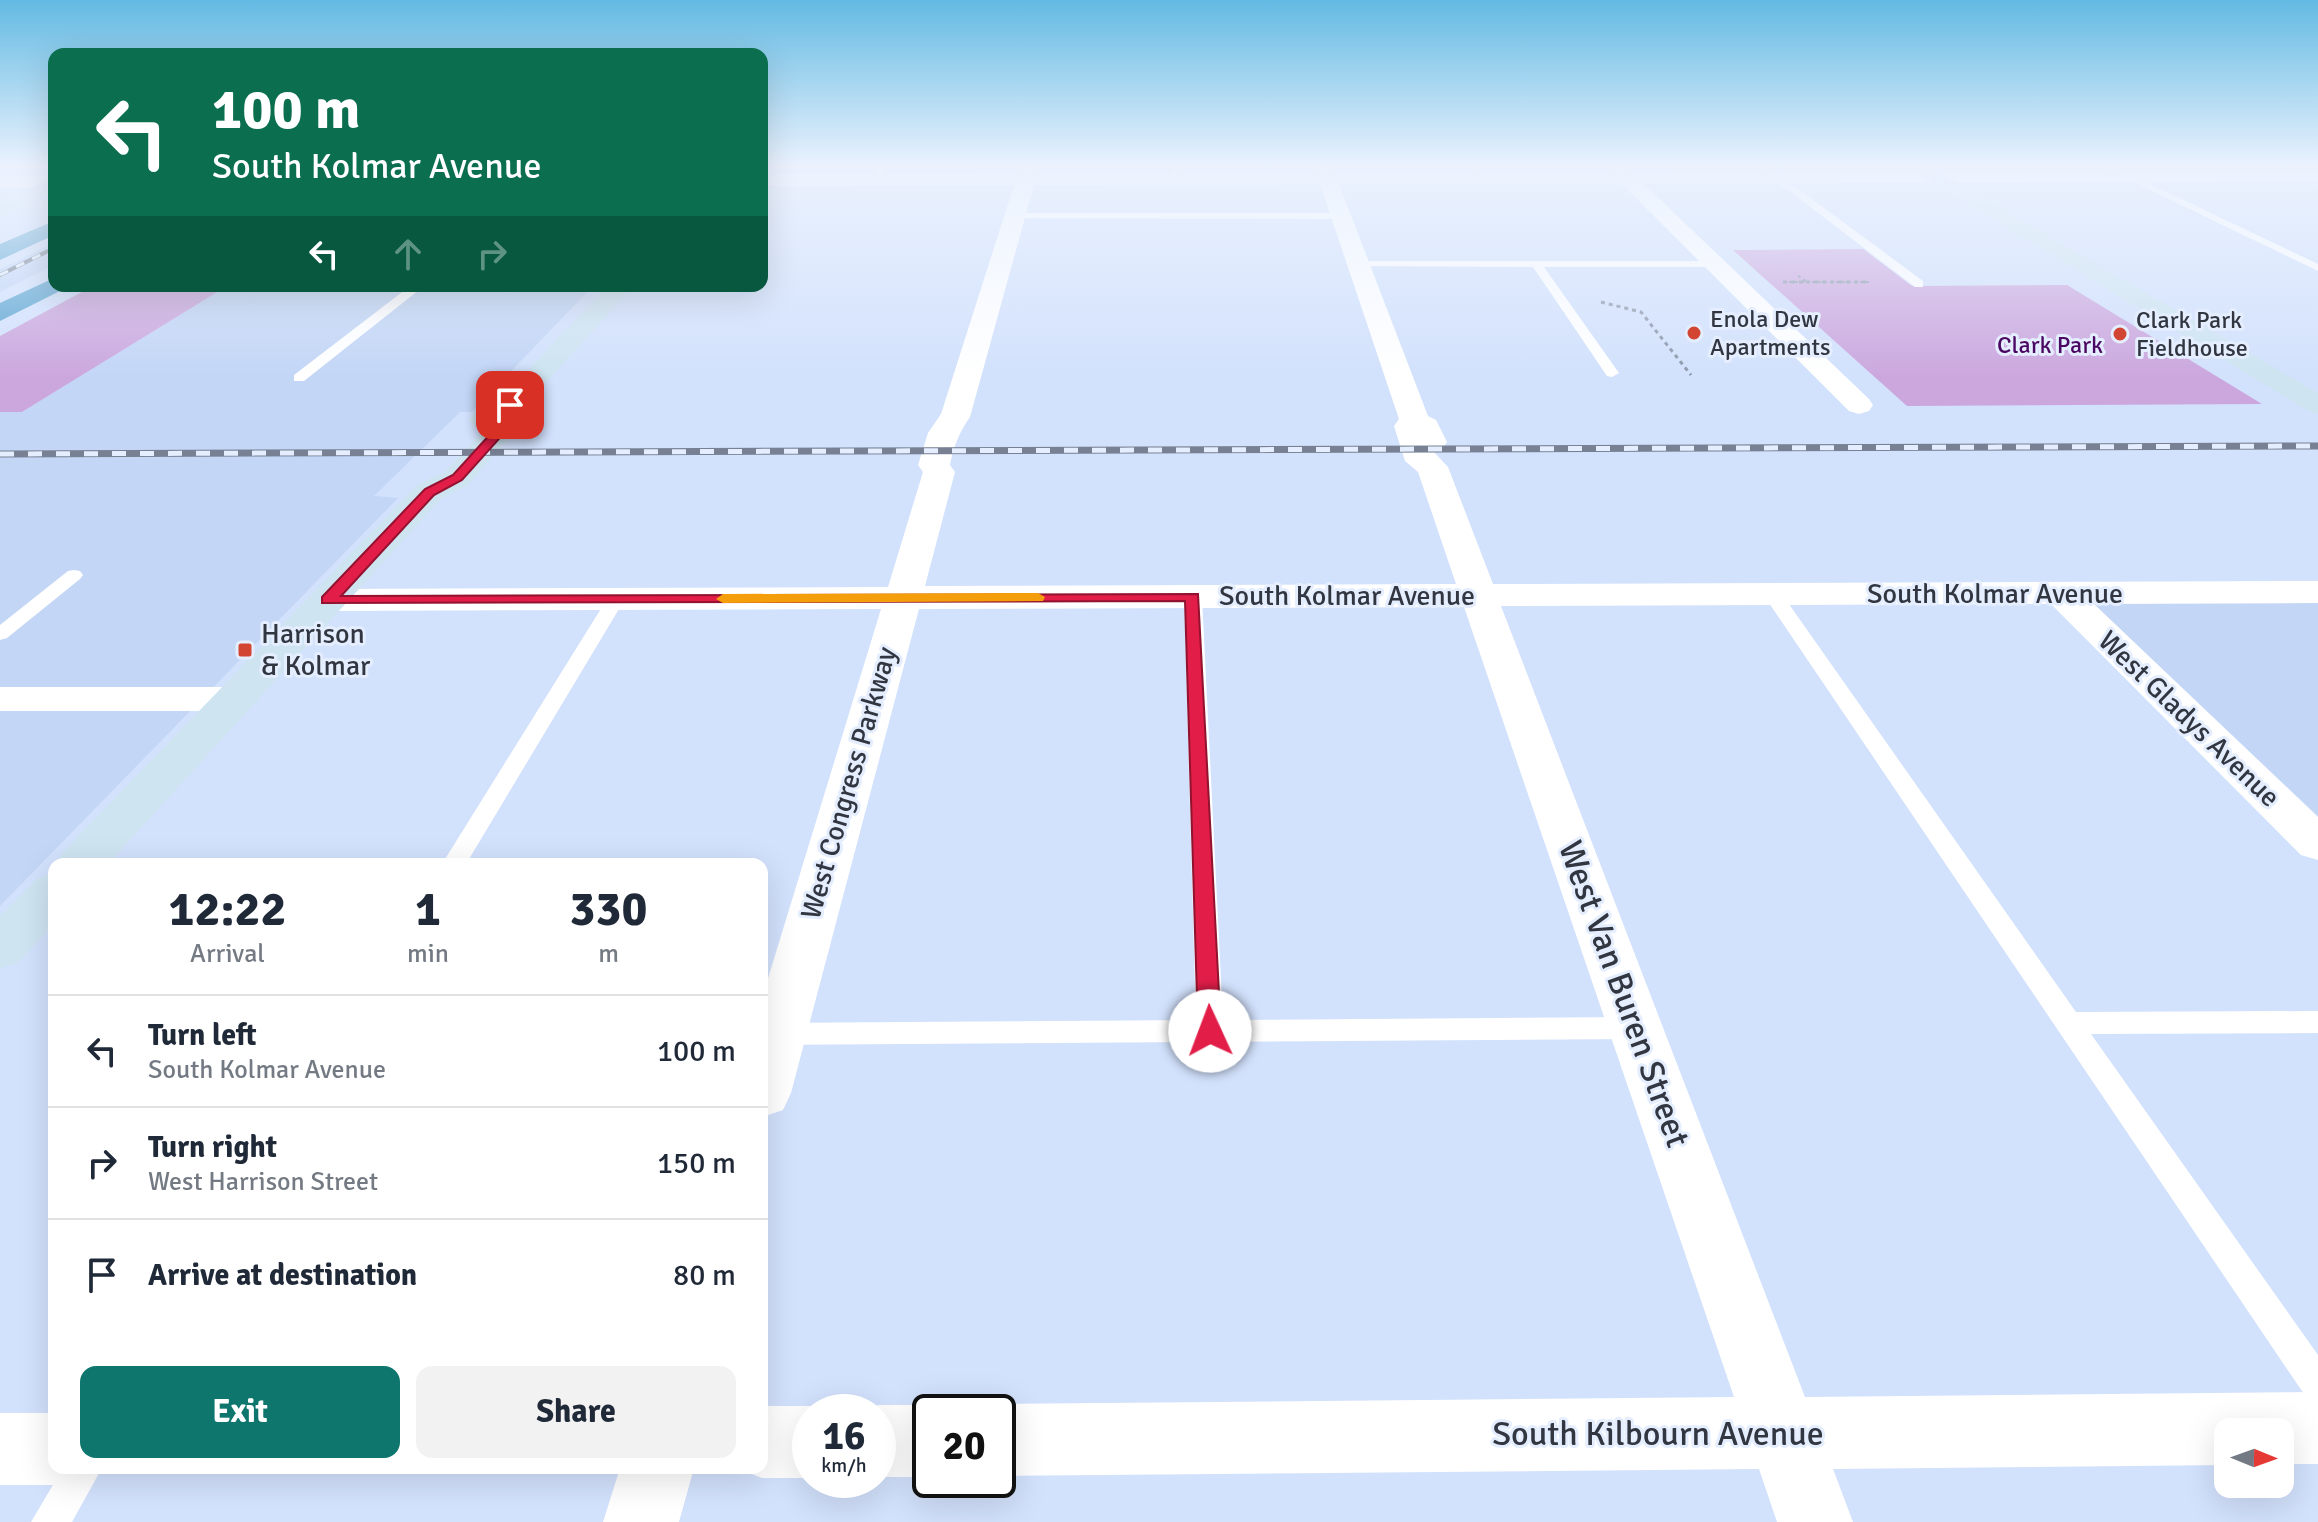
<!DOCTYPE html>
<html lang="en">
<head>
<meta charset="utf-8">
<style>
  :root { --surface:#fff; --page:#f2f2f3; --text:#1f2937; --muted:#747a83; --line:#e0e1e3; --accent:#0f766e }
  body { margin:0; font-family:Signika,sans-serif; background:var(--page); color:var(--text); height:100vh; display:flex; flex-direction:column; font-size:30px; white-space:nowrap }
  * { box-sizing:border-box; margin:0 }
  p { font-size:26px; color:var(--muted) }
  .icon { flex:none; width:44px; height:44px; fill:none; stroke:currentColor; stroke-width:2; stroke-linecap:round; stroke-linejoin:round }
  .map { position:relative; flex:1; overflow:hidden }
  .details { position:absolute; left:48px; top:858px; width:720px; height:616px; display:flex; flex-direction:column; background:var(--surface); border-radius:16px; box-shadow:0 8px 32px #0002 }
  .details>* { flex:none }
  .guide { position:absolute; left:48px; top:48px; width:720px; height:244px; border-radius:16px; box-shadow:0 8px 32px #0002; background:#0b6e4f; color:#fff; overflow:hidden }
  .needle { width:52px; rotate:91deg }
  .buttons { position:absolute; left:2214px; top:1418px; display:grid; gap:16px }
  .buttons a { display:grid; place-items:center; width:80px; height:80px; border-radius:16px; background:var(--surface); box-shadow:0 8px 32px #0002; font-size:40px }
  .speed { position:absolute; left:792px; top:1394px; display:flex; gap:16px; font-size:40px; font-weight:700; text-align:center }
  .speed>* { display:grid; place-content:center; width:104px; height:104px; border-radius:50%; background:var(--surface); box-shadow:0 8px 32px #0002; line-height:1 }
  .speed small { font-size:20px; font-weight:400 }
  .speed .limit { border:4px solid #111; border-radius:12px; background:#fff; color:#111 }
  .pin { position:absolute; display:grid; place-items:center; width:68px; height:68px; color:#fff; margin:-34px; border-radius:16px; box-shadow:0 4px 12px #0006 }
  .me { position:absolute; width:88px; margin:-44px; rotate:358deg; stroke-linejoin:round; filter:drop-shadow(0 0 6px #0008) }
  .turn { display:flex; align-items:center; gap:28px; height:168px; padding:0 32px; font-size:36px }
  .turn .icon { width:104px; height:104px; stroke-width:2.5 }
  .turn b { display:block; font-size:56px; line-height:68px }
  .lanes { display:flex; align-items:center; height:76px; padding:0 32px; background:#0003; justify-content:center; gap:40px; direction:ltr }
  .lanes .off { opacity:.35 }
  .eta { display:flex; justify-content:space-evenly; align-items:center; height:136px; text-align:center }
  .eta b { font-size:48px; font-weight:800; line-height:56px }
  .primary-button { display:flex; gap:16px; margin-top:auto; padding:16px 32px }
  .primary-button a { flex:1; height:92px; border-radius:16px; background:var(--accent); color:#fff; font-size:32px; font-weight:800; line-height:92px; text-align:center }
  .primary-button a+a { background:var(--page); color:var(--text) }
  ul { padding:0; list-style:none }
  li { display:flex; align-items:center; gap:24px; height:112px; padding:0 32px; border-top:2px solid var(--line) }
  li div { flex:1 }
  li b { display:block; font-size:30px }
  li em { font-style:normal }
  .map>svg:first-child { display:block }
</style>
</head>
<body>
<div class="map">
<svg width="2318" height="1522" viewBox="0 0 2318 1522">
  <rect width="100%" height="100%" fill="#d2e1fc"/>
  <path fill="#c3d6f6" d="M 54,243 L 54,265 L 0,292 L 0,269 Z
    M 227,286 L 593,286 L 472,412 L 460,412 L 374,496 L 398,498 L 0,906 L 0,412 L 22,412 Z
    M 2318,602 L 2318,816 L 2092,603 Z"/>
  <path fill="#cba7de" d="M 1863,249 L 1912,286 L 2067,285 L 2262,404 L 1907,406 L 1733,250 Z
    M 93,286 L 227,286 L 22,412 L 0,412 L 0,336 Z"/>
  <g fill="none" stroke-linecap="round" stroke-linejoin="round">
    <path stroke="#8d98ac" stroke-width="2" stroke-dasharray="3 3" stroke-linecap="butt" d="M 1783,282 L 1806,282 L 1796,274
      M 1806,282 L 1869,282"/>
    <path stroke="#8d98ac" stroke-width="3" stroke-dasharray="4 4" stroke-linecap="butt" d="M 1783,282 L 1806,282 L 1804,280
      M 1806,282 L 1869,282
      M 1601,302 L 1641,312 L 1691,375"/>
    <path fill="#fff" fill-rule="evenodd" d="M 0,164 L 7,164 L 0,168 Z
      M 879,164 L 888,164 L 878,181 L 872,181 Z
      M 1172,164 L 1182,164 L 1181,181 L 1173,179 Z
      M 1465,164 L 1474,164 L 1481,180 L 1475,180 Z
      M 1754,164 L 1765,164 L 1923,281 L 1923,287 L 1915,287 Z
      M 2096,164 L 2108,164 L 2318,264 L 2318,271 Z
      M 1015,213 L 1340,213 L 1345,216 L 1340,219 L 1011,218 L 1011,214 Z
      M 1358,261 L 1715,261 L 1721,264 L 1715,267 L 1544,267 L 1619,373 L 1612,377 L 1607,376 L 1533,267 L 1354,266 L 1354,262 Z
      M 410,286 L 424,286 L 304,381 L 294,381 L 294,375 Z
      M 74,570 L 80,571 L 83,575 L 80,579 L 7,638 L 0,640 L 0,625 L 68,571 Z
      M 1772,588 L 1779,590 L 2076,1012 L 2318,1011 L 2318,1033 L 2091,1034 L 2318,1355 L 2318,1403 L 2306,1397 L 1763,594 Z
      M 1193,591 L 1202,597 L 1223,1020 L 1636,1017 L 1646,1020 L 1650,1028 L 1646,1036 L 1636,1039 L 762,1045 L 762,1023 L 1196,1020 L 1184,597 Z
      M 616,593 L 625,599 L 466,864 L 442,864 L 607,599 Z
      M 63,1468 L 102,1468 L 72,1522 L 31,1522 Z"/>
    <path fill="#fff" fill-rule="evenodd" d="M 1020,164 L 1039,164 L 1037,173 L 1316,173 L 1313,164 L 1332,164 L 1335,173 L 1610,172 L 1607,164 L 1624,164 L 1632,172 L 2318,170 L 2318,182 L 1644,184 L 1869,399 L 1873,405 L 1869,411 L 1859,414 L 1849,411 L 1622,184 L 1339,184 L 1428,416 L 1436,420 L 1447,442 L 1443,448 L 1433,451 L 1448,467 L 1493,584 L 2318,581 L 2318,603 L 2094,604 L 2318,817 L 2318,860 L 2301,855 L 2051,604 L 1501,606 L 1805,1397 L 2318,1392 L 2318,1464 L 2280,1464 L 2280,1432 L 2228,1432 L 2228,1465 L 1833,1469 L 1853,1522 L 1777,1522 L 1759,1469 L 998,1476 L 998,1412 L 978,1412 L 998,1404 L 1734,1397 L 1464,607 L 919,609 L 791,1093 L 783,1110 L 762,1117 L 762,998 L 881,609 L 328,611 L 315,608 L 309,600 L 315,592 L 328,589 L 888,587 L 923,472 L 918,465 L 928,433 L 941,414 L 1014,185 L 762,186 L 762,174 L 1018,173 ZM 1320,184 L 1399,419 L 1394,426 L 1405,461 L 1418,472 L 1456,584 L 925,586 L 955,472 L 950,465 C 954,445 959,433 970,417 L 1034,185 Z
      M 0,176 L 54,176 L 54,188 L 0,188 Z
      M 0,687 L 235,687 L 250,690 L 256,699 L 250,708 L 235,711 L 0,711 Z
      M 878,1405 L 930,1405 L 948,1412 L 930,1412 L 930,1477 L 878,1477 L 878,1412 L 860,1412 Z
      M 762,1406 L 810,1406 L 825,1412 L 810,1412 L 810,1478 L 762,1478 L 737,1468 L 762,1468 Z
      M 0,1413 L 54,1413 L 54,1468 L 83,1468 L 80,1475 L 54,1485 L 0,1485 Z
      M 620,1468 L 694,1468 L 679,1522 L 603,1522 Z"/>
    <path fill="#cee4f1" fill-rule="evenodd" d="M 1902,164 L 1925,164 L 2318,393 L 2318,414 L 2308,411 Z
      M 54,176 L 54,190 L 0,218 L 0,204 Z
      M 608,286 L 633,286 L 525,406 L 525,419 L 520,425 L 468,485 L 441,499 L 108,864 L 56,864 L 63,852 L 417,485 L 446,471 L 485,429 L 474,426 L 469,420 L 474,414 L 500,399 Z
      M 54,873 L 54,923 L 18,963 L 0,968 L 0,916 L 37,879 Z"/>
    <path fill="#5ca5d1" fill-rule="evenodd" d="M 54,221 L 54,235 L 0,260 L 0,244 Z
      M 54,278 L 54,286 L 65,286 L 62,290 L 0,321 L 0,303 Z"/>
    <defs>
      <path id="rail-far1" d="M 0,275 L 54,248"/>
      <path id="rail" d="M 0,454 L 2318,446"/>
    </defs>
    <use href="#rail-far1" stroke="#778193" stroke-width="4"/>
    <use href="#rail" stroke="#778193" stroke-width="7"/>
    <use href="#rail-far1" stroke="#e5eefe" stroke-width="3" stroke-dasharray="9" stroke-linecap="butt"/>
    <use href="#rail" stroke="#e5eefe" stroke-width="5" stroke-dasharray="14" stroke-linecap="butt"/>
  </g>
  <linearGradient id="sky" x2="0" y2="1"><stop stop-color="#63bae2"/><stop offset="0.44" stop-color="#ebf2fe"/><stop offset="1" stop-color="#ebf2fe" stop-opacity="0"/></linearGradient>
  <rect width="2318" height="377" fill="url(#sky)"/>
  <path fill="#e11d48" stroke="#92132f" stroke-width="2" d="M 510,402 L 516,405 L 514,422 L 462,480 L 434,495 L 341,596 L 1198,594 L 1221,1031 L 1218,1037 L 1210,1040 L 1202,1037 L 1198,1031 L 1185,601 L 322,603 L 322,597 L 425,489 L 453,475 L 504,419 L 504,405 Z"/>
  <path fill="#f59e0b" d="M 1038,593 L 1045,597 L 1043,601 L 723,603 L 716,599 L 723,594 Z"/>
  <g fill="#d24532" stroke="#e5eefe" stroke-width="3">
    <circle cx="1694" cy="333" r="8"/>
    <circle cx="2120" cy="334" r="8"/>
    <rect x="237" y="642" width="16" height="16" rx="4"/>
  </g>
  <g text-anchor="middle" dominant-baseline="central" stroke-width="6" stroke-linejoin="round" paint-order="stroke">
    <g font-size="24" fill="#313641" stroke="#e5eefe" text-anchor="start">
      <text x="1710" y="319">Enola Dew<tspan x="1710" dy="28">Apartments</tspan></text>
      <text x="2136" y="320">Clark Park<tspan x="2136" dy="28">Fieldhouse</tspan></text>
    </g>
    <g font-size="24" fill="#4b0863" stroke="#e5eefe">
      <text x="2050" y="345">Clark Park</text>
    </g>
    <g font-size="28" fill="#313641" stroke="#e5eefe">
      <text x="1995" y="594">South Kolmar Avenue</text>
      <text x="1347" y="596">South Kolmar Avenue</text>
      <text transform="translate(2189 719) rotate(44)">West Gladys Avenue</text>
      <text transform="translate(849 783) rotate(-74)">West Congress Parkway</text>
    </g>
    <g font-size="28" fill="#313641" stroke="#e5eefe" text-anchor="start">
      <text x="261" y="634">Harrison<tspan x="261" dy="32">&amp; Kolmar</tspan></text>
    </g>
    <g font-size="34" fill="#313641" stroke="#e5eefe">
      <text transform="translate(1624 994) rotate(70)">West Van Buren Street</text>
      <text x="1658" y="1434">South Kilbourn Avenue</text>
    </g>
  </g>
</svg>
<div class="buttons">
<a><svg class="needle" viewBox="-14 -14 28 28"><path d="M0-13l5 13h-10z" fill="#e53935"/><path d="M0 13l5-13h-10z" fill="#747a83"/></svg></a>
</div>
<div class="speed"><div>16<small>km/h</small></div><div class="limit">20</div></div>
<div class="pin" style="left:510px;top:405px;background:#d93025"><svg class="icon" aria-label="arrive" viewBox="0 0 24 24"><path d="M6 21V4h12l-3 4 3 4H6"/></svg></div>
<svg class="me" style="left:1210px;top:1031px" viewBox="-20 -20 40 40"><circle r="19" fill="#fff"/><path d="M0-13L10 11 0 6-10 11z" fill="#e11d48"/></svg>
<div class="guide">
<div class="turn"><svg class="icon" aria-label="left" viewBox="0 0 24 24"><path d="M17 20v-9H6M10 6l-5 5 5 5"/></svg><div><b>100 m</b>South Kolmar Avenue</div></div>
<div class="lanes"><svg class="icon" aria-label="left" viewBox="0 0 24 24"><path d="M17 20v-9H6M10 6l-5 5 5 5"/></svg><svg class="icon off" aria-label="ahead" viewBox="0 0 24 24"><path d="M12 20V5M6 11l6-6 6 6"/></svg><svg class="icon off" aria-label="right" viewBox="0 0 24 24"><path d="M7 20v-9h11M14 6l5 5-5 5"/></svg></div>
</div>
<section class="details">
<div class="eta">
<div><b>12:22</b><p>Arrival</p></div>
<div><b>1</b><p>min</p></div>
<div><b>330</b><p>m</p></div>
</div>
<ul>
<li><svg class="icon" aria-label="left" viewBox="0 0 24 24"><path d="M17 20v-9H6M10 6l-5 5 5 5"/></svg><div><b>Turn left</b><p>South Kolmar Avenue</p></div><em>100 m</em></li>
<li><svg class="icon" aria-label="right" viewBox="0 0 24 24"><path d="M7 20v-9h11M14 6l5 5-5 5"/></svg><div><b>Turn right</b><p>West Harrison Street</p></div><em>150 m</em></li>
<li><svg class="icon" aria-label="arrive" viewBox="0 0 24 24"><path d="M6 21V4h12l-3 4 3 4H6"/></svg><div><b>Arrive at destination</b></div><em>80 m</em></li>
</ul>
<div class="primary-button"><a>Exit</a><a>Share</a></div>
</section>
</div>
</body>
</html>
